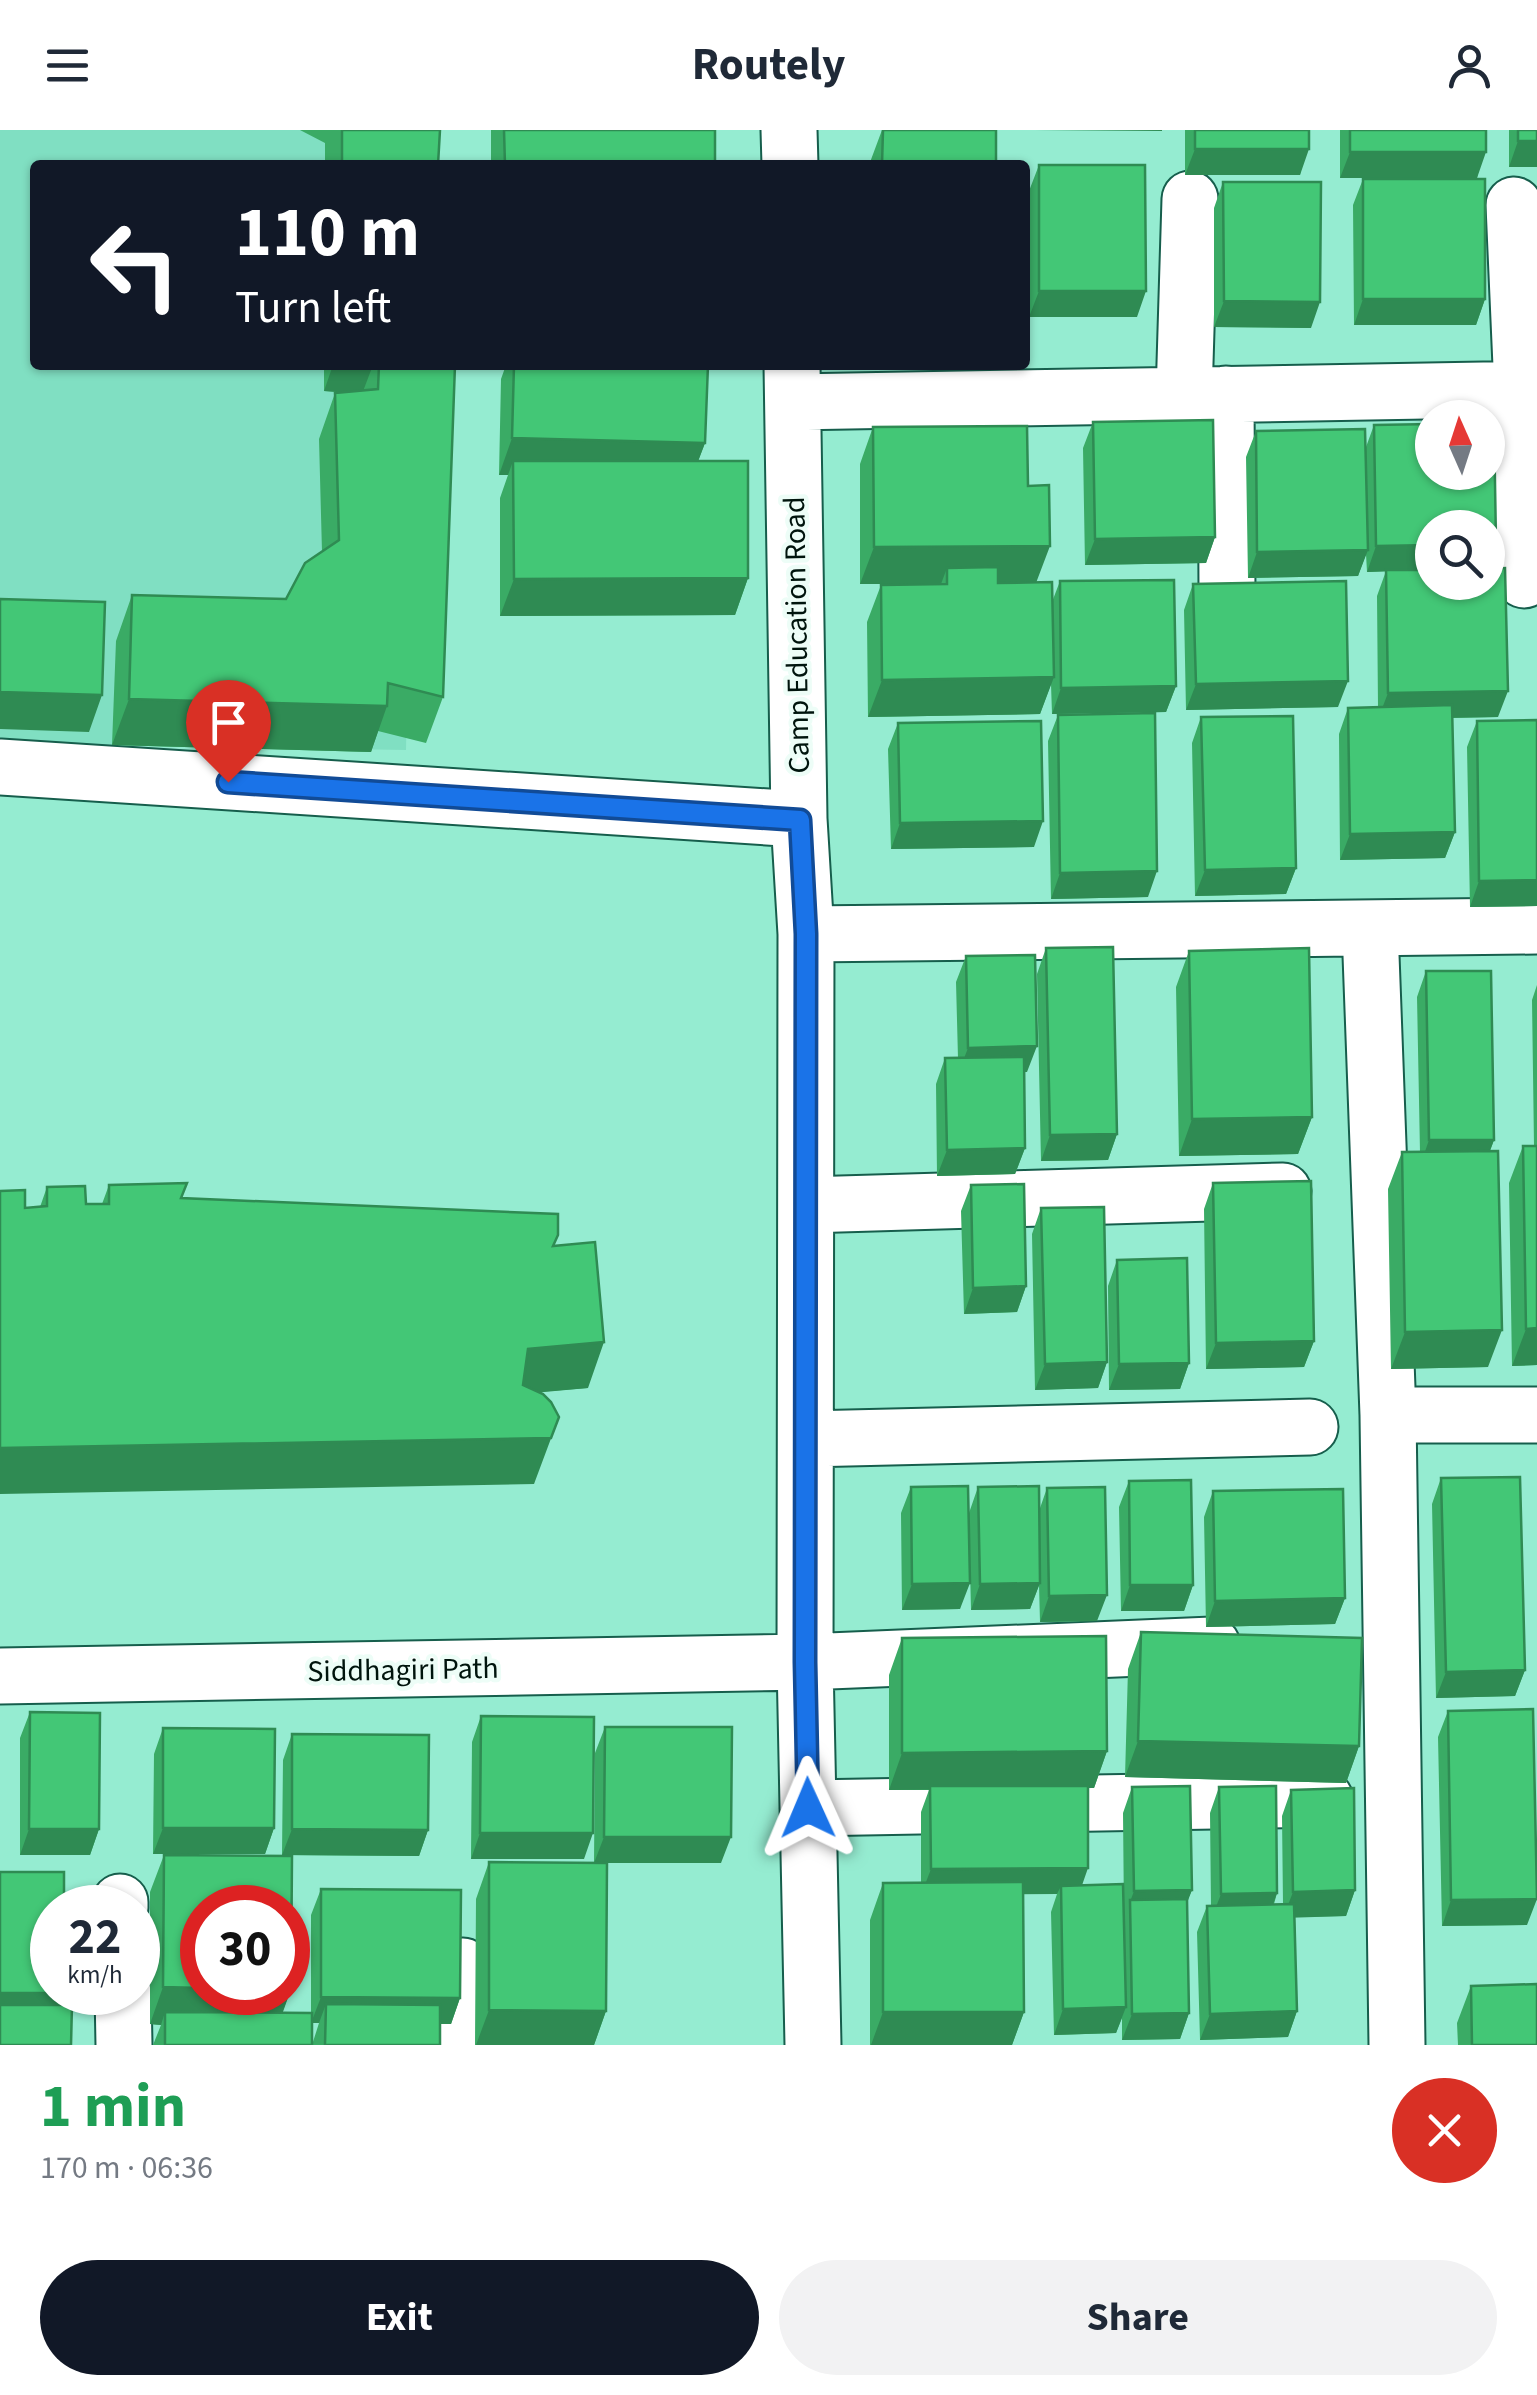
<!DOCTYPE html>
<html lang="en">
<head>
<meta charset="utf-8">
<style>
  :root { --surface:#fff; --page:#f2f2f3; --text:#1f2937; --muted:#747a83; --accent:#111827 }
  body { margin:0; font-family:"Source Sans 3",sans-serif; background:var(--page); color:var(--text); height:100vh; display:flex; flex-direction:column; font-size:38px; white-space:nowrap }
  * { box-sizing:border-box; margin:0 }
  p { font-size:32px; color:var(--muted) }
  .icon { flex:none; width:55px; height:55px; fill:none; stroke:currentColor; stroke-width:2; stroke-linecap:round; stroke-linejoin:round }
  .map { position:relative; height:1915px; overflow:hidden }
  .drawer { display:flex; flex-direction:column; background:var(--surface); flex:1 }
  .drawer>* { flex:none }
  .guide { position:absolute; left:30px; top:30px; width:1000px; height:210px; border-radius:10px; box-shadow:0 2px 8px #0004; background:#111827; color:#fff; overflow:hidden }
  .needle { width:65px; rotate:357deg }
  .fabs { position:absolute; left:1415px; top:270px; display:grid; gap:20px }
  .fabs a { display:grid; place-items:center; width:90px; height:90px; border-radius:50%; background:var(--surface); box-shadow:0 2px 8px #0004; font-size:50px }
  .speed { position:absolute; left:30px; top:1755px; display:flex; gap:20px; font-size:50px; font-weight:700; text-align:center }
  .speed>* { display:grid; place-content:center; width:130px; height:130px; border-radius:50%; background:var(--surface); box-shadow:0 2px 8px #0004; line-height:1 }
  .speed small { font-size:25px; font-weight:400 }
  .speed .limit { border:15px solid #d22; background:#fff; color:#111 }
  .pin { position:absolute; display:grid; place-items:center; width:85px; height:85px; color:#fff; margin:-102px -42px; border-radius:50% 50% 50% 0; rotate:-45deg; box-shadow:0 0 10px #0007 }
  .pin .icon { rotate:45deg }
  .me { position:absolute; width:110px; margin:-55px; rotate:359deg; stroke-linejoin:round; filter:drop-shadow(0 0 8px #0008) }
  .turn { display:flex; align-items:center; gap:35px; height:210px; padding:0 40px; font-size:45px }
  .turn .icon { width:130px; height:130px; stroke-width:2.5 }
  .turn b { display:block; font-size:70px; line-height:85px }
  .round { display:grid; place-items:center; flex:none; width:105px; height:105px; border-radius:52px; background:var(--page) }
  .summary { display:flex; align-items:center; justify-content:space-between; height:170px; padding:0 40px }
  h1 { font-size:60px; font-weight:700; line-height:75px; color:#1e9e55 }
  .button { display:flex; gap:20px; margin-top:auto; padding:20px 40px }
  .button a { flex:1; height:115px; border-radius:60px; background:var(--accent); color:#fff; font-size:40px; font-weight:700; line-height:115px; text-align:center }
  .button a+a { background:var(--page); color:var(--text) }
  header { display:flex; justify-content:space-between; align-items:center; height:130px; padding:0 40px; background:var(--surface); font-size:45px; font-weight:700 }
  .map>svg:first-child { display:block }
</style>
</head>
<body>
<header><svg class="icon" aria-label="menu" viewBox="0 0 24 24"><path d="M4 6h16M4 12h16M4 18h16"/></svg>Routely<svg class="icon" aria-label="person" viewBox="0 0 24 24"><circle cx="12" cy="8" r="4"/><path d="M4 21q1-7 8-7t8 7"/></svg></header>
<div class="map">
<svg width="1537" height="1915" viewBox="0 0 1537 1915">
  <rect width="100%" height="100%" fill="#95ecd1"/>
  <path fill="#80dfc2" d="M 0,0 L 419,0 L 418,35 L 35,35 L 35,235 L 414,235 L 406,620 L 0,613 Z"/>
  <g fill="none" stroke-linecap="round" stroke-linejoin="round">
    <defs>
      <path id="street" d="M 789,0 L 790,35
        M 1514,75 L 1522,259 L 1524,450
        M 792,235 L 799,689 L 806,804 L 805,1532 L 813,1915
        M 1226,264 L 1227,461
        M 1184,266 L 1190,69
        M 793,272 L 1537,259
        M 0,637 L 799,689
        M 1370,798 L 1388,1285 L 1397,1915
        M 806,804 L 1537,796
        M 806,1075 L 1283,1061
        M 1388,1285 L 1537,1285
        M 806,1309 L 1310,1297
        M 0,1546 L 805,1532 L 1212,1515
        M 808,1678 L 1325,1669
        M 120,1772 L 120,1778
        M 463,1836 L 466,1915
        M 123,1862 L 124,1915"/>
    </defs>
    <use href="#street" stroke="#165e4c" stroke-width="59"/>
    <use href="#street" stroke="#fff" stroke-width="55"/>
  </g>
  <path fill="#3aab65" d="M 300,0 L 440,0 L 438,35 L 325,35 L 325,13 Z
    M 491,0 L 715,0 L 715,35 L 491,35 Z
    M 882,0 L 996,35 L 869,35 Z
    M 1185,0 L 1309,0 L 1300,45 L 1185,45 Z
    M 1340,0 L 1486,0 L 1477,48 L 1340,48 Z
    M 1509,0 L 1537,0 L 1537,37 L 1509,37 Z
    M 1039,35 L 1137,187 L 1029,187 L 1029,61 Z
    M 1363,49 L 1485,169 L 1476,195 L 1354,195 L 1353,75 Z
    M 1223,52 L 1311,198 L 1214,197 L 1214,78 Z
    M 324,235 L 455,235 L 443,567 L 426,613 L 378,601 L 371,622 L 112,615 L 116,511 L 132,465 L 286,469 L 322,422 L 319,309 L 335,263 L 340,262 L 324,261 Z
    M 506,235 L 708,235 L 705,313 L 698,331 L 748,448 L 735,485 L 500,486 L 500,368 L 508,345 L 499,345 L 501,249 Z
    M 1093,292 L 1215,407 L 1206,433 L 1085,435 L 1083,318 Z
    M 1374,295 L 1432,398 L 1498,587 L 1452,588 L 1455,702 L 1445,728 L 1340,730 L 1339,604 L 1348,578 L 1378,577 L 1377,466 L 1386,441 L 1367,442 L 1366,424 L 1358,446 L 1248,448 L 1246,327 L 1256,301 L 1366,317 Z
    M 873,297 L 1028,356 L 1036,452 L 1052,472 L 1060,451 L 1176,556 L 1166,582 L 1052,584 L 1051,554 L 1040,584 L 868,587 L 867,492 L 881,455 L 941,454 L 860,454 L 860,334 Z
    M 1193,454 L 1338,577 L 1186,580 L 1184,480 Z
    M 1058,585 L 1148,767 L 1051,769 L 1048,611 Z
    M 1201,587 L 1296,738 L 1286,764 L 1195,766 L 1192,613 Z
    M 1477,591 L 1537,776 L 1470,777 L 1467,617 Z
    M 898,593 L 1034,717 L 891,719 L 888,619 Z
    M 1046,818 L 1117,1004 L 1108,1030 L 1041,1031 L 1037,844 Z
    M 1189,821 L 1312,987 L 1298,1024 L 1179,1026 L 1176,857 Z
    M 966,826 L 1027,942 L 1024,942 L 1025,1018 L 1015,1044 L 937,1046 L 936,954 L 945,928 L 958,928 L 956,852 Z
    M 1426,841 L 1494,1010 L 1490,1021 L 1488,1237 L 1391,1239 L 1388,1059 L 1402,1022 L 1420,1022 L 1417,867 Z
    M 1537,855 L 1537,1235 L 1512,1236 L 1509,1053 L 1523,1016 L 1534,1016 L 1532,870 Z
    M 1213,1053 L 1314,1211 L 1304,1237 L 1206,1239 L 1204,1079 Z
    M 109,1055 L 182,1068 L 554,1115 L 588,1258 L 538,1262 L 534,1354 L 25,1078 L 40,1077 L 47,1057 L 86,1074 L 102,1074 Z
    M 971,1055 L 1026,1156 L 1017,1182 L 964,1184 L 961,1081 Z
    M 1041,1078 L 1107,1232 L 1098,1258 L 1035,1260 L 1032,1104 Z
    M 1117,1130 L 1189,1233 L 1180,1259 L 1109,1260 L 1108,1156 Z
    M 1441,1348 L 1525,1540 L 1515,1566 L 1436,1568 L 1432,1374 Z
    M 1129,1351 L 1193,1455 L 1184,1481 L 1121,1481 L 1119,1377 Z
    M 911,1357 L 969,1383 L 978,1357 L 1039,1381 L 1047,1358 L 1097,1491 L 1040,1492 L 1039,1455 L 1030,1479 L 971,1480 L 969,1395 L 960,1479 L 902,1480 L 901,1383 Z
    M 1213,1361 L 1345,1468 L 1335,1494 L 1206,1497 L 1204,1387 Z
    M 1141,1502 L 1359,1616 L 1346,1653 L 1125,1647 L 1128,1539 Z
    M 902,1508 L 1107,1621 L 1094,1658 L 1088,1658 L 1082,1755 L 1124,1786 L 1123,1683 L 1132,1657 L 1192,1760 L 1187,1771 L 1189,1883 L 1180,1909 L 1122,1910 L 1122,1888 L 1116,1903 L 1054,1905 L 1051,1782 L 1057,1764 L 1023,1764 L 1024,1882 L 1012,1915 L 870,1915 L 870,1790 L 883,1753 L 921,1753 L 921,1682 L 929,1660 L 889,1660 L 889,1545 Z
    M 1448,1581 L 1527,1795 L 1442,1796 L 1438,1607 Z
    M 30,1582 L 99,1699 L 90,1725 L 20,1725 L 20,1608 Z
    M 481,1586 L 584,1729 L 471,1729 L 472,1612 Z
    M 605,1597 L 721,1733 L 594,1733 L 595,1623 Z
    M 163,1598 L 274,1698 L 265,1724 L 153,1724 L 154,1624 Z
    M 292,1604 L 428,1700 L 419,1726 L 282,1725 L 283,1630 Z
    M 1219,1657 L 1277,1763 L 1274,1774 L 1283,1774 L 1282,1686 L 1291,1660 L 1355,1760 L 1346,1786 L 1295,1787 L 1297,1881 L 1288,1907 L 1200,1910 L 1197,1802 L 1207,1776 L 1211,1776 L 1210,1683 Z
    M 164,1725 L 291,1859 L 282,1883 L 311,1883 L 311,1785 L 321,1759 L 460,1868 L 451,1894 L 440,1894 L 440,1915 L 312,1915 L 319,1893 L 312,1893 L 312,1915 L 153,1915 L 161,1895 L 150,1894 L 150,1762 Z
    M 489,1732 L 606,1881 L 594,1915 L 475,1915 L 476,1769 Z
    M 1471,1856 L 1537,1915 L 1458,1915 L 1457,1893 Z"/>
  <path fill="#2f8b53" d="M 1035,0 L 1162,0 L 1162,1 Z
    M 1518,11 L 1537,11 L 1537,37 L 1509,37 Z
    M 1195,19 L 1309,19 L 1300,45 L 1185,45 Z
    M 1350,22 L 1486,22 L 1477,48 L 1340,48 Z
    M 1039,161 L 1146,161 L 1137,187 L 1029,187 Z
    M 1363,169 L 1485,169 L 1476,195 L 1354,195 Z
    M 1224,171 L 1320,172 L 1311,198 L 1214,197 Z
    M 333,235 L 373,235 L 362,264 L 324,261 Z
    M 512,308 L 705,313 L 691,350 L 513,331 L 508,345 L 499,345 Z
    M 1215,407 L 1206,433 L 1085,435 L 1095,409 Z
    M 1496,413 L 1488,438 L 1488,414 Z
    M 1432,415 L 1432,440 L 1367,442 L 1376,416 Z
    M 1050,416 L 1036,453 L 947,454 L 947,438 L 941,454 L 860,454 L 874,417 Z
    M 1368,420 L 1358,446 L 1248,448 L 1257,422 Z
    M 748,448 L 735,485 L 500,486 L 514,449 Z
    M 1054,547 L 1040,584 L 868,587 L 882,550 Z
    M 1348,551 L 1338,577 L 1186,580 L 1196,554 Z
    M 1176,556 L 1166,582 L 1052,584 L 1061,558 Z
    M 1508,561 L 1498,587 L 1378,589 L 1388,563 Z
    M 0,562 L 102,565 L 89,602 L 0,599 Z
    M 129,569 L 387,576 L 371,622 L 112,615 Z
    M 1043,691 L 1034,717 L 891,719 L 900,693 Z
    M 1455,702 L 1445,728 L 1340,730 L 1350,704 Z
    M 1296,738 L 1286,764 L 1195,766 L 1205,740 Z
    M 1157,741 L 1148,767 L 1051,769 L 1060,743 Z
    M 1537,750 L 1537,776 L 1470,777 L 1479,751 Z
    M 1037,916 L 1027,942 L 958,944 L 968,918 Z
    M 1312,987 L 1298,1024 L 1179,1026 L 1192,989 Z
    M 1117,1004 L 1108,1030 L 1041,1031 L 1050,1005 Z
    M 1429,1010 L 1494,1010 L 1484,1036 L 1420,1036 Z
    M 1025,1018 L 1015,1044 L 937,1046 L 947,1020 Z
    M 1026,1156 L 1017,1182 L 964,1184 L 973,1158 Z
    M 1537,1198 L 1537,1235 L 1512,1236 L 1526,1199 Z
    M 1502,1200 L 1488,1237 L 1391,1239 L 1405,1202 Z
    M 1314,1211 L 1304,1237 L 1206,1239 L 1216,1213 Z
    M 604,1212 L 588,1258 L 511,1265 L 528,1219 Z
    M 1107,1232 L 1098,1258 L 1035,1260 L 1045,1234 Z
    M 1189,1233 L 1180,1259 L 1109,1260 L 1119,1234 Z
    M 559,1287 L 534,1354 L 0,1364 L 0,1318 Z
    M 970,1453 L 960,1479 L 902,1480 L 912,1454 Z
    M 1040,1453 L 1030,1479 L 971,1480 L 980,1454 Z
    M 1130,1455 L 1193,1455 L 1184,1481 L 1121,1481 Z
    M 1107,1465 L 1097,1491 L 1040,1492 L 1049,1466 Z
    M 1345,1468 L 1335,1494 L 1206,1497 L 1215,1471 Z
    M 1525,1540 L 1515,1566 L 1436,1568 L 1446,1542 Z
    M 1138,1611 L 1359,1616 L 1346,1653 L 1125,1647 Z
    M 1107,1621 L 1094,1658 L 889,1660 L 902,1623 Z
    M 163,1698 L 274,1698 L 265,1724 L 153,1724 Z
    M 29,1699 L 99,1699 L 90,1725 L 20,1725 Z
    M 292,1699 L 428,1700 L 419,1726 L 282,1725 Z
    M 480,1703 L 593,1703 L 584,1729 L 471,1729 Z
    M 604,1707 L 731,1707 L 721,1733 L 594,1733 Z
    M 1088,1738 L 1079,1764 L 1061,1756 L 1057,1764 L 921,1765 L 931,1739 Z
    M 1192,1760 L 1182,1786 L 1130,1772 L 1134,1761 Z
    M 1355,1760 L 1346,1786 L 1283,1788 L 1293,1762 Z
    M 1277,1763 L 1268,1789 L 1211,1790 L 1221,1764 Z
    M 1537,1769 L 1527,1795 L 1442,1796 L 1451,1770 Z
    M 163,1857 L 202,1858 L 202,1862 L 288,1862 L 288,1859 L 291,1859 L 278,1896 L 165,1882 L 161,1895 L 150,1894 Z
    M 0,1863 L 63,1863 L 53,1889 L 0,1889 Z
    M 321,1867 L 460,1868 L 451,1894 L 326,1893 L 326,1874 L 319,1893 L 311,1893 Z
    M 1126,1877 L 1116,1903 L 1054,1905 L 1063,1879 Z
    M 489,1880 L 606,1881 L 594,1915 L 476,1915 Z
    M 1297,1881 L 1288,1907 L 1200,1910 L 1210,1884 Z
    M 883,1882 L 1024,1882 L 1012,1915 L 871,1915 Z
    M 1189,1883 L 1180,1909 L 1122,1910 L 1132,1884 Z"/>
  <path fill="#43c776" stroke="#2f8b53" stroke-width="2.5" d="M 342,0 L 440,0 L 438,35 L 342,35 Z
    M 504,0 L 715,0 L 715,35 L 505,35 Z
    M 883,0 L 996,0 L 996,35 L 882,35 Z
    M 1195,0 L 1309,0 L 1309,19 L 1195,19 Z
    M 1350,0 L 1486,0 L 1486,22 L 1350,22 Z
    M 1518,0 L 1537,0 L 1537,11 L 1518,11 Z
    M 1039,35 L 1145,35 L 1146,161 L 1039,161 Z
    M 1363,49 L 1485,49 L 1485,169 L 1363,169 Z
    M 1223,52 L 1321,52 L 1320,172 L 1224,171 Z
    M 379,235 L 455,235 L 443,567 L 388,553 L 387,576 L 129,569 L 132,465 L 286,469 L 305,433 L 339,410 L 335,263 L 378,259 Z
    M 514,235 L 708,235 L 705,313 L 512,308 Z
    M 1213,290 L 1215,407 L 1095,409 L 1093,292 Z
    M 1494,292 L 1496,413 L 1488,414 L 1488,398 L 1432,398 L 1432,415 L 1376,416 L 1374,295 L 1432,294 L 1432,342 L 1488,342 L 1488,293 Z
    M 1027,296 L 1028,356 L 1049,355 L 1050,416 L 874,417 L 873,297 Z
    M 1365,299 L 1368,420 L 1257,422 L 1256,301 Z
    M 513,331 L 748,331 L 748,448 L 514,449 Z
    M 998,437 L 998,453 L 1052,452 L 1054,547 L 882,550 L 881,455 L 947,454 L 947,438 Z
    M 1505,438 L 1508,561 L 1388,563 L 1386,440 L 1432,440 L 1432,452 L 1488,452 L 1488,439 Z
    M 1174,450 L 1176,556 L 1061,558 L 1060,451 Z
    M 1346,451 L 1348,551 L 1196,554 L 1193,454 Z
    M 0,469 L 105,472 L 102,565 L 0,562 Z
    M 1452,575 L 1455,702 L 1350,704 L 1348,578 Z
    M 1155,583 L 1157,741 L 1060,743 L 1058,585 Z
    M 1293,586 L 1296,738 L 1205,740 L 1201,587 Z
    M 1537,590 L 1537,750 L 1479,751 L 1477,591 Z
    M 1041,591 L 1043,691 L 900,693 L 898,593 Z
    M 1113,817 L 1117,1004 L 1050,1005 L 1046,818 Z
    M 1309,818 L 1312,987 L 1192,989 L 1189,821 Z
    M 1035,825 L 1037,916 L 968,918 L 966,826 Z
    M 1426,841 L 1491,841 L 1494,1010 L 1429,1010 Z
    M 1024,927 L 1025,1018 L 947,1020 L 945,928 Z
    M 1523,1016 L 1537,1016 L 1537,1198 L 1526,1199 Z
    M 1498,1021 L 1502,1200 L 1405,1202 L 1402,1022 Z
    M 1311,1051 L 1314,1211 L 1216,1213 L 1213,1053 Z
    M 187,1053 L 181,1068 L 558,1084 L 558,1105 L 553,1116 L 595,1112 L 604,1212 L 528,1219 L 523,1255 L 543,1264 L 551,1272 L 559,1287 L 551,1308 L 0,1318 L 0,1061 L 25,1060 L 25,1078 L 47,1076 L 47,1057 L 85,1056 L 86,1074 L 109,1074 L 109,1055 Z
    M 1024,1054 L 1026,1156 L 973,1158 L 971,1055 Z
    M 1104,1077 L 1107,1232 L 1045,1234 L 1041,1078 Z
    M 1187,1128 L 1189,1233 L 1119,1234 L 1117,1130 Z
    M 1520,1347 L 1525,1540 L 1446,1542 L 1441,1348 Z
    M 1191,1350 L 1193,1455 L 1130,1455 L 1129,1351 Z
    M 968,1356 L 970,1453 L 912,1454 L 911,1357 Z
    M 1039,1356 L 1040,1453 L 980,1454 L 978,1357 Z
    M 1105,1357 L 1107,1465 L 1049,1466 L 1047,1358 Z
    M 1343,1359 L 1345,1468 L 1215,1471 L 1213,1361 Z
    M 1141,1502 L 1362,1508 L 1359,1616 L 1138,1611 Z
    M 1106,1506 L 1107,1621 L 902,1623 L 902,1508 Z
    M 1533,1579 L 1537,1769 L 1451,1770 L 1448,1581 Z
    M 30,1582 L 100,1583 L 99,1699 L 29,1699 Z
    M 481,1586 L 594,1587 L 593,1703 L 480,1703 Z
    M 605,1597 L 732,1597 L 731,1707 L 604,1707 Z
    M 163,1598 L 275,1599 L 274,1698 L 163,1698 Z
    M 292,1604 L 429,1605 L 428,1700 L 292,1699 Z
    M 930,1656 L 1088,1656 L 1088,1738 L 931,1739 Z
    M 1190,1656 L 1192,1760 L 1134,1761 L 1132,1657 Z
    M 1276,1656 L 1277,1763 L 1221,1764 L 1219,1657 Z
    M 1354,1658 L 1355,1760 L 1293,1762 L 1291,1660 Z
    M 164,1725 L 292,1726 L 291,1859 L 288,1859 L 288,1778 L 202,1778 L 202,1858 L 163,1857 Z
    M 489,1732 L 607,1733 L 606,1881 L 489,1880 Z
    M 0,1742 L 64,1742 L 64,1778 L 52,1778 L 52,1862 L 63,1863 L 0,1863 Z
    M 1023,1752 L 1024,1882 L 883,1882 L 883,1753 Z
    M 1123,1754 L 1126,1877 L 1063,1879 L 1061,1756 Z
    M 321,1759 L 461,1760 L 460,1868 L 321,1867 Z
    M 1187,1769 L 1189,1883 L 1132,1884 L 1130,1770 Z
    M 1294,1774 L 1297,1881 L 1210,1884 L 1207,1776 Z
    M 1537,1854 L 1537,1915 L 1472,1915 L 1471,1856 Z
    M 326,1874 L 440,1875 L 440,1915 L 325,1915 Z
    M 0,1875 L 72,1875 L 71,1915 L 0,1915 Z
    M 165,1882 L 312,1883 L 312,1915 L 165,1915 Z"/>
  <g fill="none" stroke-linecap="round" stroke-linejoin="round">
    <defs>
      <path id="route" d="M 228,652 L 800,690 L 806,804 L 805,1532 L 808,1678"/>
    </defs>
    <use href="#route" stroke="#114b97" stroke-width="25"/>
    <use href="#route" stroke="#1a73e8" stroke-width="18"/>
  </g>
  <g text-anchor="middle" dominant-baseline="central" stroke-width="9" stroke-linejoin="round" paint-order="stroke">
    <g font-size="30" fill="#00140d" stroke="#edfdf7">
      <text transform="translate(797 505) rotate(-91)">Camp Education Road</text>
      <text transform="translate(403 1540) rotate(-1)">Siddhagiri Path</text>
    </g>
  </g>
</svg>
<div class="fabs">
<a><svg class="needle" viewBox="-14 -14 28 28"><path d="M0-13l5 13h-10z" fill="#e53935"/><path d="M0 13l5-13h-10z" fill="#747a83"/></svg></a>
<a><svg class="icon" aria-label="search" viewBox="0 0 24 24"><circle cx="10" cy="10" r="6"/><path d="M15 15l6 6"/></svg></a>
</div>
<div class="speed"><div>22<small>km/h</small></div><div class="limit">30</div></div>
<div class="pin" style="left:228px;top:652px;background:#d93025"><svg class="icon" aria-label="arrive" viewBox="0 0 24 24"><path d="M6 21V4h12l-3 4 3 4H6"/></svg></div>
<svg class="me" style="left:808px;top:1678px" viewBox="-20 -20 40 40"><path d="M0-17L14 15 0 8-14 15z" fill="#1a73e8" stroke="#fff" stroke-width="4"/></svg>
<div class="guide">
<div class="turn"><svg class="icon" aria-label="left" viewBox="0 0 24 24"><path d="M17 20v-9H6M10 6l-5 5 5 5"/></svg><div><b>110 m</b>Turn left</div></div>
</div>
</div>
<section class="drawer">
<div class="summary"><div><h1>1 min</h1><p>170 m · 06:36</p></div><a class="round" style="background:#d93025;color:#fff"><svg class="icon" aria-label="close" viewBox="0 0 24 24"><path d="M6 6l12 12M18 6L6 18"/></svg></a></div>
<div class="button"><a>Exit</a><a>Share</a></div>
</section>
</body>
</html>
